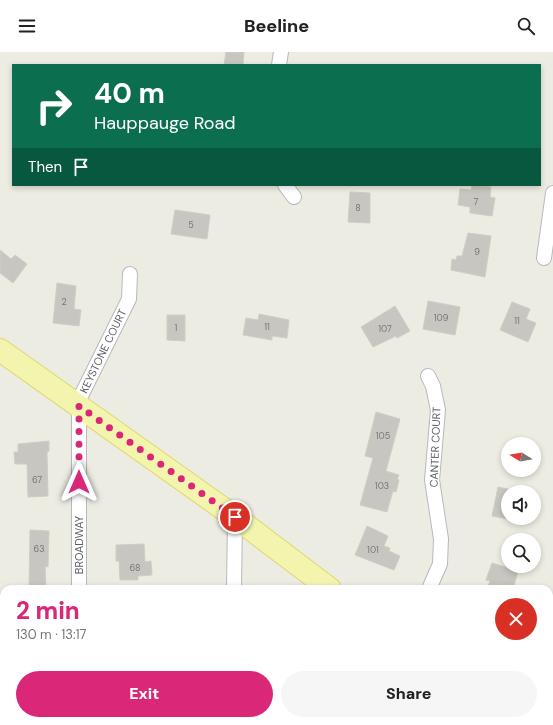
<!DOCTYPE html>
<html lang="en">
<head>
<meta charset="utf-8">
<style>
  :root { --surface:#fff; --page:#f6f6f6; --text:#222; --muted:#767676; --accent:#db2777 }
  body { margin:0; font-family:"DM Sans",sans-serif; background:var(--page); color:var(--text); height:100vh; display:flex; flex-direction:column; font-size:15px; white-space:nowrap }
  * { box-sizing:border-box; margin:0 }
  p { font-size:13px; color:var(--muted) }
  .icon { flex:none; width:22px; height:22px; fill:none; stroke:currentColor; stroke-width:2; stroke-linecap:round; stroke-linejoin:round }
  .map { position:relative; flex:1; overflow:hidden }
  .sheet { position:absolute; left:0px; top:533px; width:553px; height:140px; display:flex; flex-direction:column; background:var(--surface); border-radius:12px 12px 0 0; box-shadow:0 2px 6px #0003 }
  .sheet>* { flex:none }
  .guide { position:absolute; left:12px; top:12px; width:529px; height:122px; border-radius:0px; box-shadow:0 2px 6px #0003; background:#0b6e4f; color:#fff; overflow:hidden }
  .needle { width:26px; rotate:281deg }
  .fabs { position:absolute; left:501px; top:385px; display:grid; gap:8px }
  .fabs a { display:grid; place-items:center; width:40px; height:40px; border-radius:50%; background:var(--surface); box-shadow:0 2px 6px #0003; font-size:20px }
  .pin { position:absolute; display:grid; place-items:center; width:34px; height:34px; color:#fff; margin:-17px; border:2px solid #fff; border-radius:50%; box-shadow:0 1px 4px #0007 }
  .me { position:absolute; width:44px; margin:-22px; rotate:0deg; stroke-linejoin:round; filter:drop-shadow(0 0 3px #0008) }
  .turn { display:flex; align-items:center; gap:14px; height:84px; padding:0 16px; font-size:18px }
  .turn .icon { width:52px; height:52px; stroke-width:2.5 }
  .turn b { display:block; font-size:28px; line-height:34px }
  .then { display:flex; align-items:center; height:38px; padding:0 16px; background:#0003; gap:8px; font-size:15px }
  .round { display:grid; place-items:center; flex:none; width:42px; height:42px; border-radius:21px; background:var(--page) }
  .headline { display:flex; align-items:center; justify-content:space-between; height:68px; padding:0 16px }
  h1 { font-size:24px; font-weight:800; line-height:30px; color:var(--accent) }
  .button { display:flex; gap:8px; margin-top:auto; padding:8px 16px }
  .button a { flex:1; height:46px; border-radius:24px; background:var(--accent); color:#fff; font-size:16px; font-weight:800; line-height:46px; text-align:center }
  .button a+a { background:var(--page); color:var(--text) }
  header { display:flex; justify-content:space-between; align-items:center; height:52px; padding:0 16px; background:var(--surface); font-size:18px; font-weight:800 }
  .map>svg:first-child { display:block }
</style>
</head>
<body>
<header><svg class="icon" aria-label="menu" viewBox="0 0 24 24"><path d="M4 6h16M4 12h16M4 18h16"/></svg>Beeline<svg class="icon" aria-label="search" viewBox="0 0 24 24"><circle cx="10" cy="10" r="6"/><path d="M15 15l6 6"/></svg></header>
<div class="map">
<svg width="553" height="673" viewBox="0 0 553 673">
  <rect width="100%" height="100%" fill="#ecece3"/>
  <path fill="#c8c6c0" stroke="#d0cec2" d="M 226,0 L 244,0 L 243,13 L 224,13 Z
    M 472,133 L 491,135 L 490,145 L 495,146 L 492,164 L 470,161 L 470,155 L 458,153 L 460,137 L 471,138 Z
    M 350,140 L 370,141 L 370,171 L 348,170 Z
    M 175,158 L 210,163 L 207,187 L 171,182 Z
    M 468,181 L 491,184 L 485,225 L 451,218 L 452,207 L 456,208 L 457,204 L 462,204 Z
    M 0,198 L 11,207 L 15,203 L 27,212 L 13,231 L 0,221 Z
    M 57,231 L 76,234 L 74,257 L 81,258 L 79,274 L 53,271 Z
    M 428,249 L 460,255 L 455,283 L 423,277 Z
    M 512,250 L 530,257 L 526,267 L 536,271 L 528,290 L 500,278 Z
    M 395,254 L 410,279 L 397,286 L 396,284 L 373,295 L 361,275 Z
    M 259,262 L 289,268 L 287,286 L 272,284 L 272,288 L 243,283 L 246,266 L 258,268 Z
    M 167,263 L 185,263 L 185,289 L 167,288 Z
    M 376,360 L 400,367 L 386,419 L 399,423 L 397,427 L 399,428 L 396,440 L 393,439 L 387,460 L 360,453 L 373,406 L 365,404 Z
    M 49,389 L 49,399 L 47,400 L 48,444 L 28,445 L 27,412 L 15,412 L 14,400 L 18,400 L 18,392 Z
    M 498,435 L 508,437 L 508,467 L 492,464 Z
    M 367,474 L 388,484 L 384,494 L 390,496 L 389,499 L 400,504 L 394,518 L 355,503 Z
    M 30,478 L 49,479 L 48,515 L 45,514 L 46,537 L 29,537 Z
    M 144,492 L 145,510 L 151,509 L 152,523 L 138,524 L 138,528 L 120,528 L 119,509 L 116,509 L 116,493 Z
    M 492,511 L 518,519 L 513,537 L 487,537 L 490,529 L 486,528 Z"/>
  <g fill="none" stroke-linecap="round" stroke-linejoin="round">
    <defs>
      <path id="minor" d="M 279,13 L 281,0
        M 285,133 L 294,145
        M 544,206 L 553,141
        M 428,324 L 433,334 L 438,358 L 432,428 L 441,487 L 440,512 L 429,537
        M 77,352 L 129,247 L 130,222
        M 79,537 L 79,354
        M 234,537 L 235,465
        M 0,613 L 4,613
        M 80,669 L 81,673
        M 235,669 L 235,673
        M 393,673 L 393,669"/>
      <path id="primary" d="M 0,298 L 235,465 L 330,537
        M 501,669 L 506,673"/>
    </defs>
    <use href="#minor" stroke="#b8b9be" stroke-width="16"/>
    <use href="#primary" stroke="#e0d768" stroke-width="24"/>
    <use href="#minor" stroke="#fff" stroke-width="14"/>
    <use href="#primary" stroke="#f3f5af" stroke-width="22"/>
  </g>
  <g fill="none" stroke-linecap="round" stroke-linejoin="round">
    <path stroke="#db2777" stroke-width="7" stroke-dasharray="0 12.6" d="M 79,430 L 79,354 L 235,465"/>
  </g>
  <g text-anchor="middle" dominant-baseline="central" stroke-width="3" stroke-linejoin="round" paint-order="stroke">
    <g font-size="9" fill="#76777a">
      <text x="476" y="150">7</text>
      <text x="358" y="156">8</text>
      <text x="191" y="173">5</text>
      <text x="477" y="200">9</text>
      <text x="64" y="250">2</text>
      <text x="441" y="266">109</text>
      <text x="517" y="269">11</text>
      <text x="267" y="275">11</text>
      <text x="176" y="276">1</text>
      <text x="385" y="277">107</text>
      <text x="383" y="384">105</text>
      <text x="37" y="428">67</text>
      <text x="382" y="434">103</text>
      <text x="39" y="497">63</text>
      <text x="373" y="498">101</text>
      <text x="135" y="516">68</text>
    </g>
    <g font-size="11" fill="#5b5d62" stroke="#fff">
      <text transform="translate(103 299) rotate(-64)">KEYSTONE COURT</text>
      <text transform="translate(435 395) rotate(-88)">CANTER COURT</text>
      <text transform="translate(79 493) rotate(-90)">BROADWAY</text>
    </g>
  </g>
</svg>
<div class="fabs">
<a><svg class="needle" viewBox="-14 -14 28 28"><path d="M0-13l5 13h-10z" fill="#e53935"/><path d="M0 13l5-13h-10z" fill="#767676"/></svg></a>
<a><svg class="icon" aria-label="sound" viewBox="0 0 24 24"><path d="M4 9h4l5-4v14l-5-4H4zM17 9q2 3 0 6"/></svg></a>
<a><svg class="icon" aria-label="search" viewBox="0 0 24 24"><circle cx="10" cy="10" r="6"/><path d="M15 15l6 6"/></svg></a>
</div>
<div class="pin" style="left:235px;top:465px;background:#d93025"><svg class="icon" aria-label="arrive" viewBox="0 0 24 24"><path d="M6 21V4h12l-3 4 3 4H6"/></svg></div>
<svg class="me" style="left:79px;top:430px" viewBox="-20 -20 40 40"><path d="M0-17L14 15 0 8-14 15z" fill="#db2777" stroke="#fff" stroke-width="4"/></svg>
<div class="guide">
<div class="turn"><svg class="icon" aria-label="right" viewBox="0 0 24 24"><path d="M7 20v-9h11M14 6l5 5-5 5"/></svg><div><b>40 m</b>Hauppauge Road</div></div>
<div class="then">Then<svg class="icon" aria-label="arrive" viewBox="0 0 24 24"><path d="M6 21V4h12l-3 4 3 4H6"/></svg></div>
</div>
<section class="sheet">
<div class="headline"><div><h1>2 min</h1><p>130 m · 13:17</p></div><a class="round" style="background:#d93025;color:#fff"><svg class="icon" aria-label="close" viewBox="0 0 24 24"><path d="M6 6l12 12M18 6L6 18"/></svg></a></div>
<div class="button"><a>Exit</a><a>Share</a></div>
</section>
</div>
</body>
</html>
